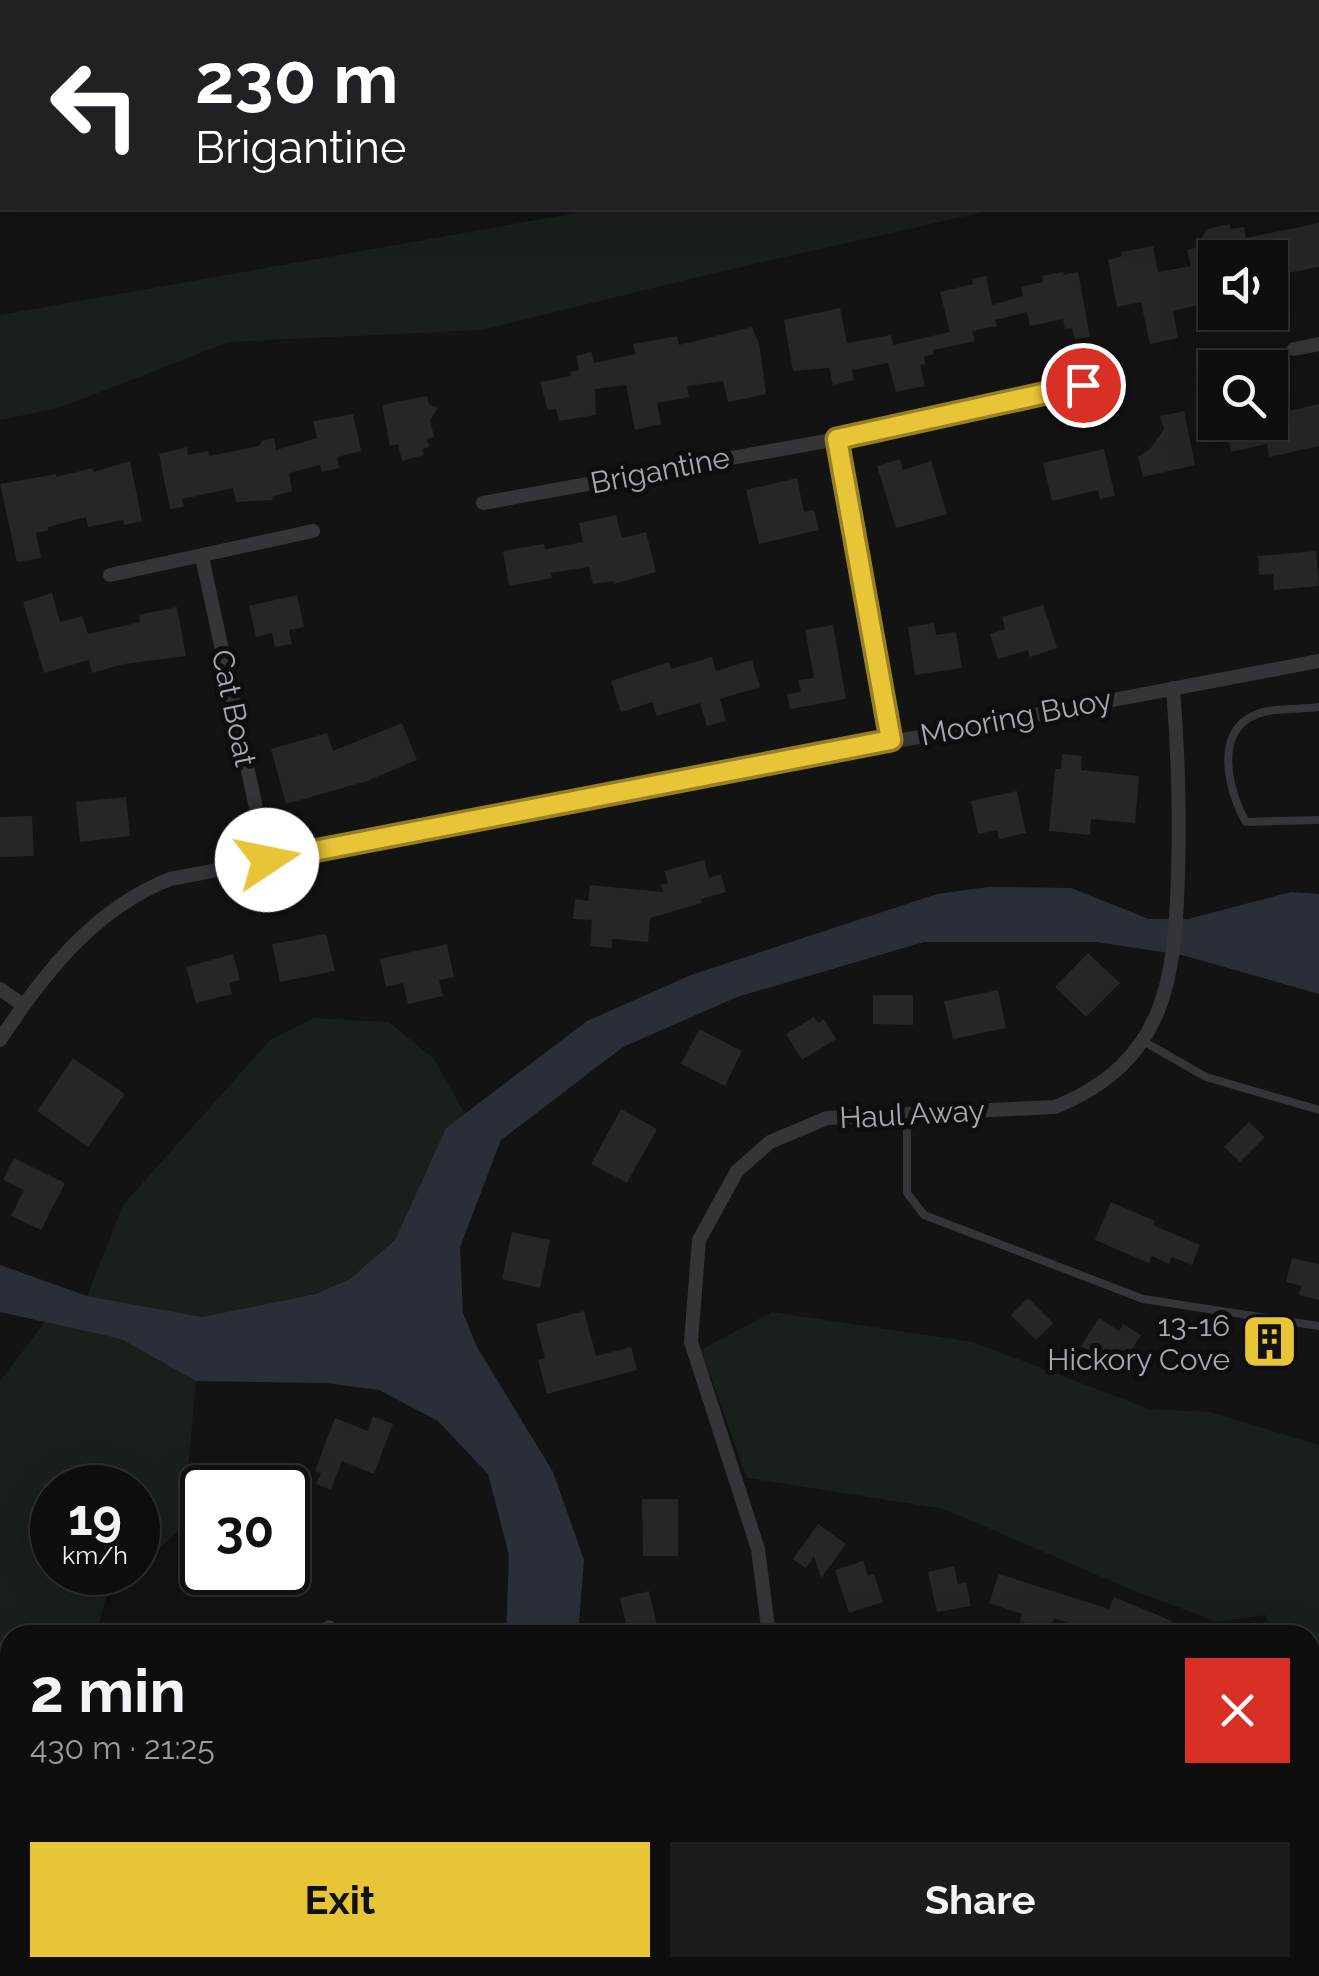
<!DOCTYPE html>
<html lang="en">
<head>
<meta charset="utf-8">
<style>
  :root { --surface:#0e0e0f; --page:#1c1c1d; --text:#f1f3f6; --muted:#9b9c9e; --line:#2e2e2f; --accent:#e8c537 }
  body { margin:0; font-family:Raleway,sans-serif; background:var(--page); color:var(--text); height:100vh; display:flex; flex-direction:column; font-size:38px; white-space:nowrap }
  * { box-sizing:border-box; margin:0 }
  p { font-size:32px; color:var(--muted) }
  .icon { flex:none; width:55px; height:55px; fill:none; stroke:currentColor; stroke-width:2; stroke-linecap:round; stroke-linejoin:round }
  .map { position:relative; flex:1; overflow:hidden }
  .panel { position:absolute; left:0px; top:1625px; width:1320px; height:352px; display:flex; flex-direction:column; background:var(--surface); border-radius:30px 30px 0 0; box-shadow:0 10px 40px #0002,0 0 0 2px var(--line) }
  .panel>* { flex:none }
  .hud { position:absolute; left:0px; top:0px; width:1320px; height:210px; box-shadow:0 10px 40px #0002,0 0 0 2px var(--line); background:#202124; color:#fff; overflow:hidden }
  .buttons { position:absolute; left:1198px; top:240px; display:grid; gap:20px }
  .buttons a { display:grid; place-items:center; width:90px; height:90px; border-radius:0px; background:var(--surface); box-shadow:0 10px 40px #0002,0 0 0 2px var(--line); font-size:50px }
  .speed { position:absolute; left:30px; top:1465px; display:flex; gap:20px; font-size:50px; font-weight:700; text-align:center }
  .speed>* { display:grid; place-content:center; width:130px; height:130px; border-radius:50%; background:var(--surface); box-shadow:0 10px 40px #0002,0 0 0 2px var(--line); line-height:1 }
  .speed small { font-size:25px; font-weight:400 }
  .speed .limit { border:5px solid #111; border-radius:15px; background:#fff; color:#111 }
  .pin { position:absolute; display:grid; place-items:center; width:85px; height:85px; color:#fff; margin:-42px; border:5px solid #fff; border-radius:50%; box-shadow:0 2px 10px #0007 }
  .me { position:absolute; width:110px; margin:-55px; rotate:79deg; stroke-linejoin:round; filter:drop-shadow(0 0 8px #0008) }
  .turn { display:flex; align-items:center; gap:35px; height:210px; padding:0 30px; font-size:45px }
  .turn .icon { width:130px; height:130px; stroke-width:2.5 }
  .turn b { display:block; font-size:70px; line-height:85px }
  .round { display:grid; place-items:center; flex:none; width:105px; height:105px; border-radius:0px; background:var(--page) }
  .summary { display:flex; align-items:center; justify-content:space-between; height:170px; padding:0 30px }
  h1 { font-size:60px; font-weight:700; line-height:75px }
  .primary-button { display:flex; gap:20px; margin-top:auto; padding:20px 30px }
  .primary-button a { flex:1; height:115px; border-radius:0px; background:var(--accent); color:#111; font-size:40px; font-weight:700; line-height:115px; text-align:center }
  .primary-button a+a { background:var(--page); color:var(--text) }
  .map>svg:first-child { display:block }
</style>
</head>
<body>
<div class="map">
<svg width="1319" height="1976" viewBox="0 0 1319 1976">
  <rect width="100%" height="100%" fill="#131314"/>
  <path fill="#191f1b" d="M 604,208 L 1001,208 L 706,275 L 482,330 L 229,342 L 59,408 L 0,420 L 0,315 Z
    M 313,1018 L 389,1022 L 434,1059 L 465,1114 L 446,1128 L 395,1240 L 350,1279 L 314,1294 L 202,1317 L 87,1296 L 123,1205 L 270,1040 Z
    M 772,1312 L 973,1342 L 1149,1409 L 1210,1412 L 1319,1445 L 1319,1976 L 1067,1976 L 1074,1968 L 1310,1968 L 1310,1635 L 1271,1635 L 1266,1615 L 1217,1622 L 1125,1587 L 944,1509 L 747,1478 L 701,1350 Z
    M 45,1322 L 121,1339 L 196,1381 L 183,1526 L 138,1569 L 138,1488 L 52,1488 L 52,1572 L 133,1573 L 106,1598 L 96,1635 L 10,1635 L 10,1824 L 0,1837 L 0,1381 Z"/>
  <path fill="#2a2f37" d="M 988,887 L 1071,888 L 1149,919 L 1188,919 L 1291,892 L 1319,894 L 1319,994 L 1182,955 L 1096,942 L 924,942 L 737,997 L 623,1047 L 501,1140 L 460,1247 L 463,1313 L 477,1347 L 553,1472 L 584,1560 L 578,1635 L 506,1635 L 509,1555 L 488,1474 L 438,1421 L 379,1390 L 326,1383 L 196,1381 L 121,1339 L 0,1312 L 0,1265 L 87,1296 L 202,1317 L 315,1294 L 350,1279 L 395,1240 L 446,1128 L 587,1021 L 691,975 L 937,894 Z"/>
  <path fill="#262628" d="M 1319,223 L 1319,267 L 1282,274 L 1275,258 L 1215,258 L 1215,301 L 1173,311 L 1178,338 L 1150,344 L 1141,302 L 1117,307 L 1108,260 L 1122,256 L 1121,252 L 1153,246 L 1158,272 L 1191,266 L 1187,250 L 1195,248 L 1207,229 L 1230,224 L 1230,229 L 1244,227 L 1246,238 Z
    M 1063,272 L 1064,275 L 1078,272 L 1090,337 L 1075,339 L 1072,328 L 1065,329 L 1063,319 L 1030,326 L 1027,312 L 995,320 L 997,326 L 972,331 L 975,341 L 933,350 L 934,354 L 924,357 L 925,364 L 920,365 L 925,386 L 896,392 L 888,363 L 852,370 L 854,380 L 833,385 L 829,368 L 793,371 L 784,320 L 840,308 L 847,343 L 891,335 L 893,345 L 950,332 L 940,292 L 973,284 L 972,279 L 986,276 L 992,305 L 1023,296 L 1021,287 L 1043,282 L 1042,276 Z
    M 752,327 L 759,343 L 766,394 L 728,402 L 723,381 L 687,386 L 689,397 L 657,403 L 661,424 L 635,430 L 626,385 L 595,389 L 596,415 L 559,421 L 556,409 L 548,410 L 540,382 L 571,376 L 570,372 L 579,370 L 576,356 L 591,352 L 594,363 L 636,354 L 633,344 L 677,336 L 679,345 Z
    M 427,396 L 429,404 L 438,408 L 430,420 L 434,437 L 427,439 L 429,447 L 422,449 L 424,455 L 402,461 L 398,444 L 390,446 L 382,405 Z
    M 1319,404 L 1319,446 L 1269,457 L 1267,444 L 1231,452 L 1224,422 L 1270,422 L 1270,415 Z
    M 1184,411 L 1195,465 L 1143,477 L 1138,457 L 1150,449 L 1164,429 L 1160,416 Z
    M 353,414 L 361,451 L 337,457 L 339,468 L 322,472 L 320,465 L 289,473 L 292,491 L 272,497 L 273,500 L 236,502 L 233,488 L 182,499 L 184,507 L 170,509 L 159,454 L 187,447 L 188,455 L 208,451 L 209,456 L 259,446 L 262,441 L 274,438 L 276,450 L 317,438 L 313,421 Z
    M 1104,449 L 1115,496 L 1100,499 L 1098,490 L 1052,501 L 1043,463 Z
    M 900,459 L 903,470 L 931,461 L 947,514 L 896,528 L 877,466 Z
    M 130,461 L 142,521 L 124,525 L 123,520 L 88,527 L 86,517 L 48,527 L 48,530 L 36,533 L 41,558 L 17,562 L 0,484 L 56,474 L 56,477 L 93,468 L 94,472 Z
    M 797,478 L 804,512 L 814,510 L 819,530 L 759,544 L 746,490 Z
    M 616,515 L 622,538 L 646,532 L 656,572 L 614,584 L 614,581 L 593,584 L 589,567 L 550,573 L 552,578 L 509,586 L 503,551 L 544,544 L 545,549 L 583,542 L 579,523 Z
    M 1316,551 L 1319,586 L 1274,590 L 1273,574 L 1259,575 L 1258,556 Z
    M 52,593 L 60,622 L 82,616 L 88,634 L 140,622 L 139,615 L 177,607 L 186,656 L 124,664 L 92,673 L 89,660 L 44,673 L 23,602 Z
    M 297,595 L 304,627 L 289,630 L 292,644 L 275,647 L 272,633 L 256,637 L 249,606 Z
    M 1043,605 L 1057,648 L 1030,657 L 1028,650 L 998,659 L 990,634 L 1005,629 L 1002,617 Z
    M 934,623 L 936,635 L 956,632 L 962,668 L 915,675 L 908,627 Z
    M 833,625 L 846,699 L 790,709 L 787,694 L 801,692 L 798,680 L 814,678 L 805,630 Z
    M 712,657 L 716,671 L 752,660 L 760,687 L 720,699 L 726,721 L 707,726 L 700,703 L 657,716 L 652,702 L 621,712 L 611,681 L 669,662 L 671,669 Z
    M 402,723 L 417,760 L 367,781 L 286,804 L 271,749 L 327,733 L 333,751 Z
    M 1062,754 L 1082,756 L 1081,770 L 1139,776 L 1135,823 L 1091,819 L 1090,835 L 1049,831 L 1055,769 L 1061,769 Z
    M 1017,791 L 1026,833 L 999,839 L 997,830 L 978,834 L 971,801 Z
    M 126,797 L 130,836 L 80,842 L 76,802 Z
    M 32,816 L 34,856 L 0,857 L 0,817 Z
    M 704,860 L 709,878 L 721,874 L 726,892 L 701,899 L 702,903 L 650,918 L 648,942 L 612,939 L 612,948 L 590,946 L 592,920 L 573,919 L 575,899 L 588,901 L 590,885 L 663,892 L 661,885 L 668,883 L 664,871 Z
    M 326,934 L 335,971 L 280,982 L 272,944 Z
    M 447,944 L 454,977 L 439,980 L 443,996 L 408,1004 L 403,983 L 386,987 L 380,959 Z
    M 1088,953 L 1120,983 L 1086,1017 L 1055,987 Z
    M 233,954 L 240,980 L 229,983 L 232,994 L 196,1003 L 186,967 Z
    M 998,990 L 1006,1028 L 953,1039 L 944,1001 Z
    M 873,995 L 913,995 L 913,1025 L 873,1024 Z
    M 814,1017 L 818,1023 L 824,1019 L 836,1039 L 802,1060 L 786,1034 Z
    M 699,1029 L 742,1051 L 725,1086 L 681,1064 Z
    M 73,1058 L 125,1094 L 88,1147 L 37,1111 Z
    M 621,1109 L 657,1129 L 627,1183 L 591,1164 Z
    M 1249,1122 L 1265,1137 L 1240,1162 L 1224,1147 Z
    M 14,1158 L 65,1183 L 41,1230 L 11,1216 L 24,1190 L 3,1180 Z
    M 1111,1202 L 1155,1221 L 1153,1225 L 1200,1245 L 1192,1265 L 1172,1257 L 1169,1264 L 1152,1256 L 1149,1263 L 1095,1240 Z
    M 512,1232 L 550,1240 L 540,1288 L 502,1279 Z
    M 1292,1258 L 1319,1264 L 1319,1300 L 1299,1295 L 1301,1286 L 1286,1282 Z
    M 1028,1298 L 1053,1323 L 1036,1340 L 1011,1315 Z
    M 584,1311 L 596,1356 L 631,1347 L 637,1370 L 547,1394 L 538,1360 L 545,1358 L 536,1324 Z
    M 1099,1318 L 1119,1331 L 1123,1324 L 1141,1335 L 1119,1370 L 1081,1346 Z
    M 1243,1328 L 1295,1333 L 1294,1358 L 1242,1351 Z
    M 373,1416 L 393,1424 L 374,1474 L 342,1461 L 331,1490 L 316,1484 L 321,1473 L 315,1471 L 335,1418 L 368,1431 Z
    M 642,1499 L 678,1499 L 678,1556 L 643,1556 Z
    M 818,1524 L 846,1544 L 821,1578 L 814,1556 L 806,1568 L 793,1559 Z
    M 863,1561 L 868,1576 L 874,1574 L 883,1602 L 849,1613 L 835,1570 Z
    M 954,1566 L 958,1584 L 966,1582 L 971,1606 L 937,1612 L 928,1572 Z
    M 999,1574 L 1109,1609 L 1114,1597 L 1172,1621 L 1166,1635 L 1103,1635 L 1054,1618 L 1049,1631 L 1020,1621 L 1022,1614 L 989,1603 Z
    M 649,1591 L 657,1626 L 628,1633 L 620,1598 Z"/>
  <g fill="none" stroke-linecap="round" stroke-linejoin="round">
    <path stroke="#343439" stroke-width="8" d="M 1319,707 C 1300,710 1272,707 1255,715 C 1213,732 1229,793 1246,822 L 1319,820
      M 1143,1041 L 1206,1077 L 1319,1110
      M 907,1113 L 907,1193 L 924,1215 L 1143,1299 L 1319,1326"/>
    <path stroke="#343439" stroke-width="14" d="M 1294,349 L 1319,344
      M 837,439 L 891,740
      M 483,503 L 837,439 L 1118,377
      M 202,557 L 267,859
      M 110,575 L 313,531
      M 0,989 L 23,1005
      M 0,1040 C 44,973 94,909 170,879 L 1319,661
      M 326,1635 L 329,1627
      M 769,1635 L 758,1549 L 691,1342 L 699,1240 L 737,1171 L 770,1142 L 827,1118 L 1055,1107 C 1166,1062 1175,980 1178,873 C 1180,810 1178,750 1173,688
      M 140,1976 L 145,1968
      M 635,1976 L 641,1968"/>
  </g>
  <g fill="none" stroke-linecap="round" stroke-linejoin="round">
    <defs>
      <path id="route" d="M 267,860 L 891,740 L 837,439 L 1083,385"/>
    </defs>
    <use href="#route" stroke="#978024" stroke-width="25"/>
    <use href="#route" stroke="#e8c537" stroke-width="18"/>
  </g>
  <defs>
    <symbol id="building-square" viewBox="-11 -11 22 22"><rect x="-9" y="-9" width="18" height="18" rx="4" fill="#e8c537" stroke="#0e0e0f"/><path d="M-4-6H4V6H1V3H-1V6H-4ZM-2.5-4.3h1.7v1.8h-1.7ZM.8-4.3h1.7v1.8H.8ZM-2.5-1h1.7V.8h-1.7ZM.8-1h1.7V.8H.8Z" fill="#111"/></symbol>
  </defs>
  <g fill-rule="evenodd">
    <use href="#building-square" x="1238" y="1310" width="63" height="63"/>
  </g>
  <g text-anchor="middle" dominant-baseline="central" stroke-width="10" stroke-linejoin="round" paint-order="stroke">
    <g font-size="30" fill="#a5a8b4" stroke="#0e0e0f">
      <text transform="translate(660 470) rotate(-11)">Brigantine</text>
      <text transform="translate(234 708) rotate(78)">Cat Boat</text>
      <text transform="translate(1016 717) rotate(-11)">Mooring Buoy</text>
      <text transform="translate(912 1114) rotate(-3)">Haul Away</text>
    </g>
    <g font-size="30" fill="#a5a8b4" stroke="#0e0e0f" text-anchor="end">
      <text x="1230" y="1325">13-16<tspan x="1230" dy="34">Hickory Cove</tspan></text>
    </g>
  </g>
</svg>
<div class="buttons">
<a><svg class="icon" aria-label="sound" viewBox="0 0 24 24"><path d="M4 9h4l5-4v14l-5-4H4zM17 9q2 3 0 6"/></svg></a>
<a><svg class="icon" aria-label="search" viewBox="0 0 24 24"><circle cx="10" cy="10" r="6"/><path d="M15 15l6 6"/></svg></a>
</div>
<div class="speed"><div>19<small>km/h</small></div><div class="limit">30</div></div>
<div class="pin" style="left:1083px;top:385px;background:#d93025"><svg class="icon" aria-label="arrive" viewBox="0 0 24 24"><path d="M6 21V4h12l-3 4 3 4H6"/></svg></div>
<svg class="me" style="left:267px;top:860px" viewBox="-20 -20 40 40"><circle r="19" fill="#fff"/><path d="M0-13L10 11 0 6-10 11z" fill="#e8c537"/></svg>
<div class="hud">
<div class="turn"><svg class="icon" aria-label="left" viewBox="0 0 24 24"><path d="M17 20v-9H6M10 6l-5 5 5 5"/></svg><div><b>230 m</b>Brigantine</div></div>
</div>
<section class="panel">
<div class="summary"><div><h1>2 min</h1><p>430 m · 21:25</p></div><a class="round" style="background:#d93025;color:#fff"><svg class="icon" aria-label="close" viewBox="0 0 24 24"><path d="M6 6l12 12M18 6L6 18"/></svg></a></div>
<div class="primary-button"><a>Exit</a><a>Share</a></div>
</section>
</div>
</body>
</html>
